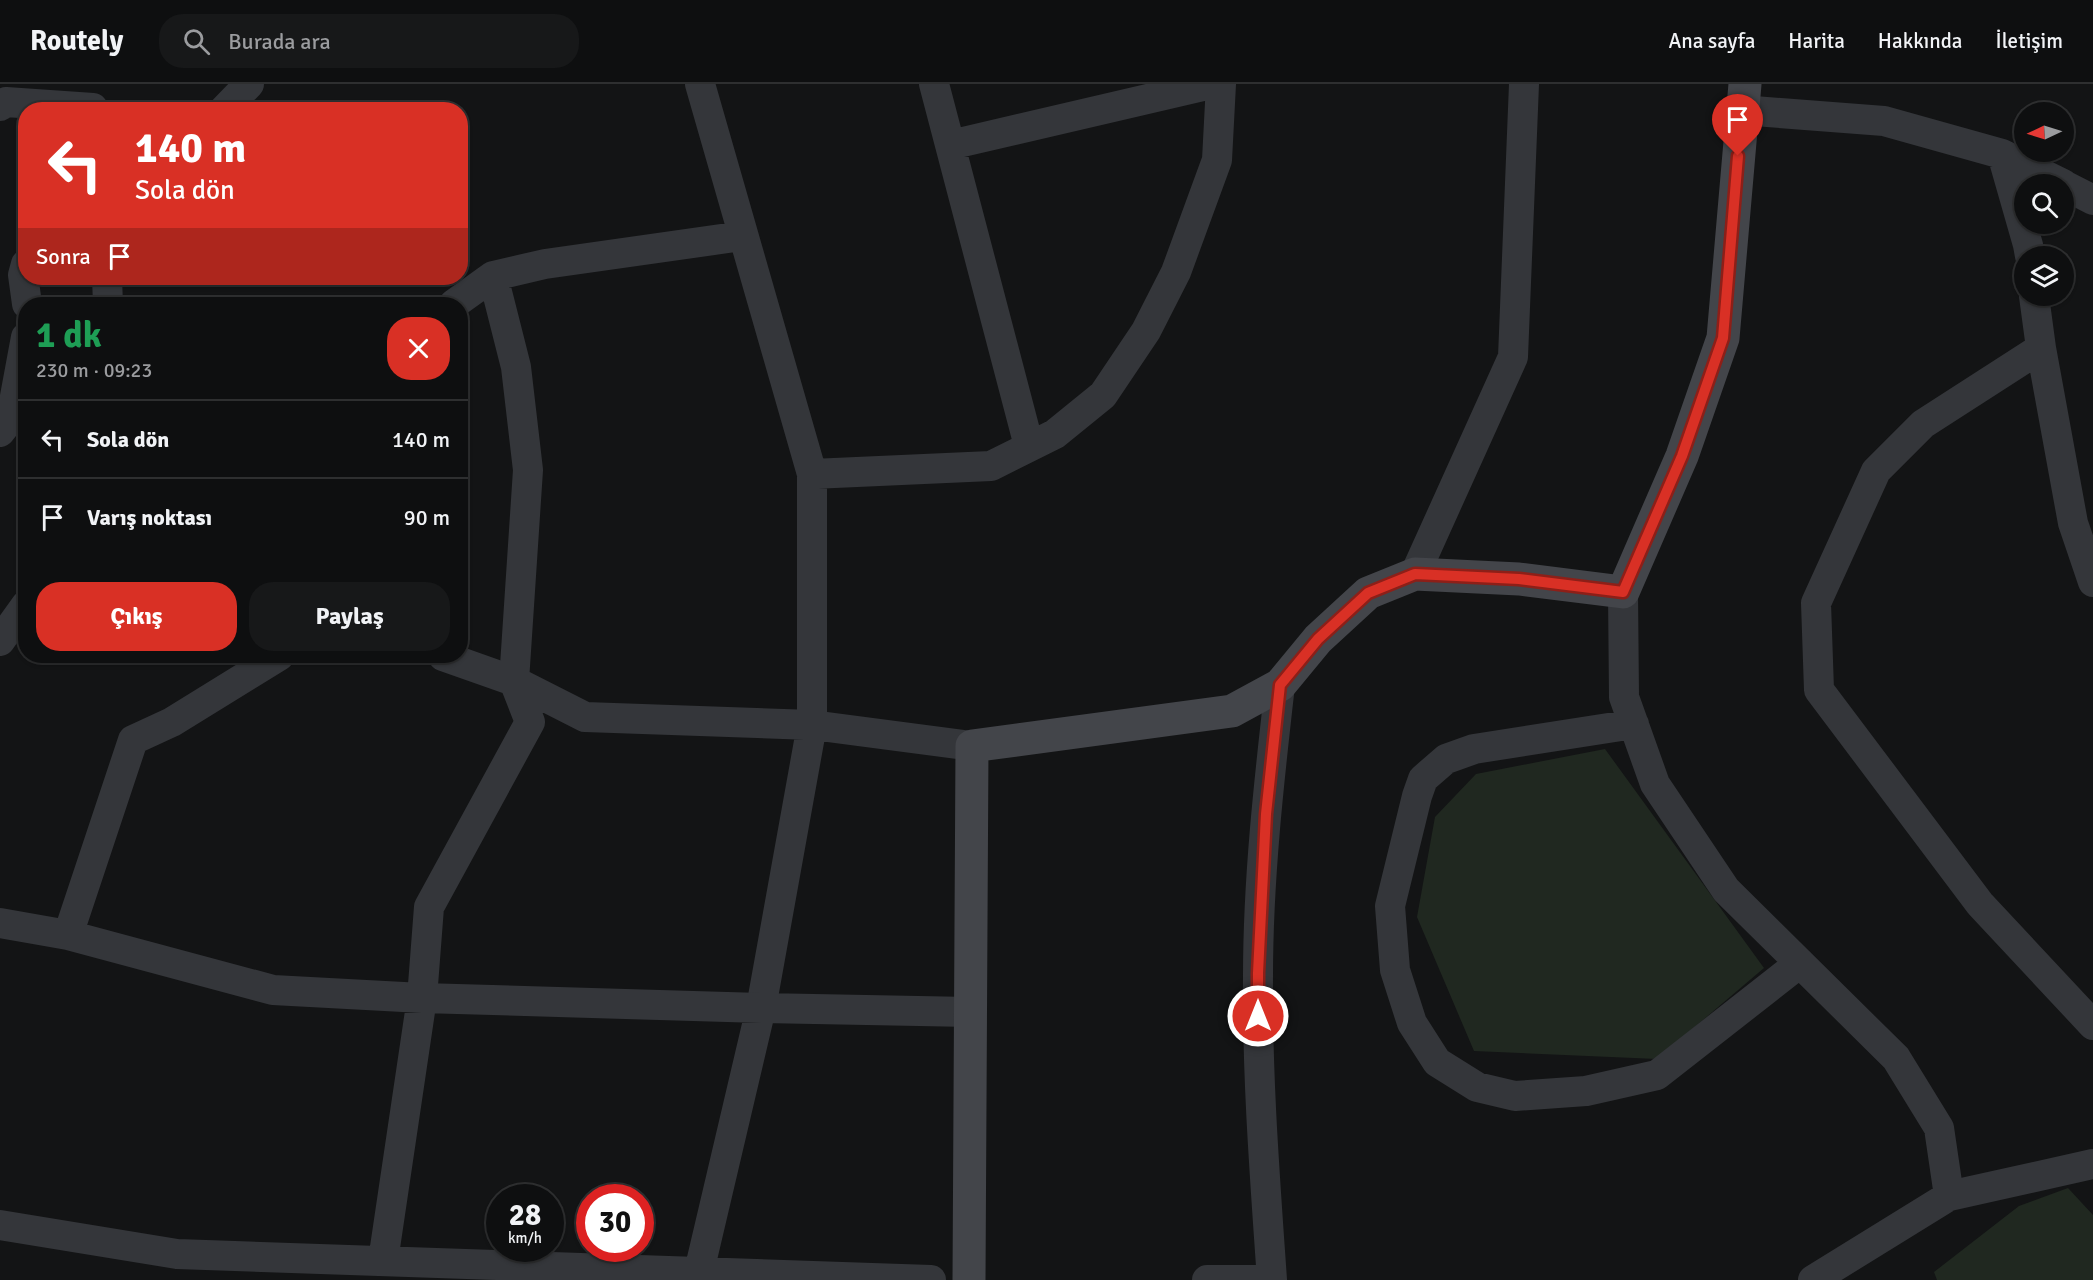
<!DOCTYPE html>
<html lang="tr">
<head>
<meta charset="utf-8">
<style>
  :root { --surface:#0e0f10; --page:#171819; --text:#f1f3f6; --muted:#9b9c9f; --line:#2e2f30; --accent:#d93025 }
  body { margin:0; font-family:Signika,sans-serif; background:var(--page); color:var(--text); height:100vh; display:flex; flex-direction:column; font-size:22px; white-space:nowrap }
  * { box-sizing:border-box; margin:0 }
  p { font-size:20px; color:var(--muted) }
  .icon { flex:none; width:33px; height:33px; fill:none; stroke:currentColor; stroke-width:2; stroke-linecap:round; stroke-linejoin:round }
  .map { position:relative; flex:1; overflow:hidden }
  .drawer { position:absolute; left:18px; top:213px; width:450px; height:366px; display:flex; flex-direction:column; background:var(--surface); border-radius:24px; box-shadow:0 2px 4px #0004,0 0 0 2px var(--line) }
  .drawer>* { flex:none }
  .hud { position:absolute; left:18px; top:18px; width:450px; height:183px; border-radius:24px; box-shadow:0 2px 4px #0004,0 0 0 2px var(--line); background:#d93025; color:#fff; overflow:hidden }
  .needle { width:39px; rotate:266deg }
  .tools { position:absolute; left:2014px; top:18px; display:grid; gap:12px }
  .tools a { display:grid; place-items:center; width:60px; height:60px; border-radius:50%; background:var(--surface); box-shadow:0 2px 4px #0004,0 0 0 2px var(--line); font-size:30px }
  .speed { position:absolute; left:486px; top:1100px; display:flex; gap:12px; font-size:30px; font-weight:700; text-align:center }
  .speed>* { display:grid; place-content:center; width:78px; height:78px; border-radius:50%; background:var(--surface); box-shadow:0 2px 4px #0004,0 0 0 2px var(--line); line-height:1 }
  .speed small { font-size:15px; font-weight:400 }
  .speed .limit { border:9px solid #d22; background:#fff; color:#111 }
  .pin { position:absolute; display:grid; place-items:center; width:51px; height:51px; color:#fff; margin:-62px -26px; border-radius:50% 50% 50% 0; rotate:-45deg; box-shadow:0 0 6px #0007 }
  .pin .icon { rotate:45deg }
  .me { position:absolute; width:66px; margin:-33px; rotate:0deg; stroke-linejoin:round; filter:drop-shadow(0 0 4px #0008) }
  .turn { display:flex; align-items:center; gap:21px; height:126px; padding:0 18px; font-size:27px }
  .turn .icon { width:78px; height:78px; stroke-width:2.5 }
  .turn b { display:block; font-size:42px; line-height:51px }
  .then { display:flex; align-items:center; height:57px; padding:0 18px; background:#0003; gap:12px; font-size:22px }
  .round { display:grid; place-items:center; flex:none; width:63px; height:63px; border-radius:24px; background:var(--page) }
  .head { display:flex; align-items:center; justify-content:space-between; height:102px; padding:0 18px }
  h1 { font-size:36px; font-weight:700; line-height:45px; color:#1e9e55 }
  .action { display:flex; gap:12px; margin-top:auto; padding:12px 18px }
  .action a { flex:1; height:69px; border-radius:24px; background:var(--accent); color:#fff; font-size:24px; font-weight:700; line-height:69px; text-align:center }
  .action a+a { background:var(--page); color:var(--text) }
  ul { padding:0; list-style:none }
  li { display:flex; align-items:center; gap:18px; height:78px; padding:0 18px; border-top:2px solid var(--line) }
  li div { flex:1 }
  li b { display:block; font-size:22px }
  li em { font-style:normal }
  header { display:flex; align-items:center; gap:36px; box-sizing:border-box; height:84px; padding:0 30px; background:var(--surface); border-bottom:2px solid var(--line) }
  header strong { font-size:28px }
  nav { display:flex; gap:33px; margin-inline-start:auto; font-size:21px }
  .search { width:420px; height:54px; background:var(--page); display:flex; align-items:center; gap:15px; box-sizing:border-box; padding:0 21px; border-radius:24px; color:var(--muted); font-size:22px }
  .map>svg:first-child { display:block }
</style>
</head>
<body>
<header>
<strong>Routely</strong>
<div class="search"><svg class="icon" aria-label="search" viewBox="0 0 24 24"><circle cx="10" cy="10" r="6"/><path d="M15 15l6 6"/></svg>Burada ara</div>
<nav><a>Ana sayfa</a><a>Harita</a><a>Hakkında</a><a>İletişim</a></nav>
</header>
<div class="map">
<svg width="2093" height="1196" viewBox="0 0 2093 1196">
  <rect width="100%" height="100%" fill="#131415"/>
  <path fill="#202820" d="M 1605,665 L 1764,884 L 1657,975 L 1474,967 L 1417,833 L 1435,733 L 1476,690 Z
    M 2068,1104 L 2093,1131 L 2093,1196 L 1937,1196 L 1934,1188 L 2019,1122 Z"/>
  <g fill="none" stroke-linecap="round" stroke-linejoin="round">
    <path stroke="#34363a" stroke-width="30" d="M 934,0 L 1029,362
      M 0,22 L 6,18 L 93,24
      M 224,26 L 249,0
      M 1741,26 L 1884,37 L 2002,70 L 2063,100
      M 950,61 L 1212,0
      M 2002,70 L 2028,161 L 2030,172
      M 2064,101 L 2093,116
      M 26,180 L 23,191 L 27,220
      M 107,194 L 108,220
      M 2034,212 L 2041,264 L 2073,439 L 2093,498
      M 454,220 L 493,192 L 545,180 L 742,152
      M 2041,264 L 1923,340 L 1876,387 L 1816,519 L 1819,606 L 1980,820 L 2093,941
      M 0,348 L 11,334 L 26,253
      M 812,390 L 991,382 L 1055,350 L 1103,311 L 1146,247 L 1176,188 L 1217,76 L 1221,0
      M 1415,490 L 1513,273 L 1524,0
      M 1623,508 L 1624,613 L 1655,700 L 1726,806 L 1896,974 L 1939,1044 L 1949,1112
      M 0,557 L 26,521
      M 443,572 L 514,597 L 585,633 L 812,641 L 972,662
      M 1634,640 L 1474,665 L 1446,675 L 1423,695 L 1417,712 L 1390,822 L 1395,886 L 1412,939 L 1437,978 L 1477,1003 L 1515,1012 L 1586,1007 L 1657,991 L 1800,879
      M 0,839 L 68,851 L 273,906 L 422,914 L 761,924 L 971,928
      M 68,851 L 133,656 L 172,638 L 279,572
      M 0,1141 L 177,1170 L 931,1196
      M 383,1177 L 422,914 L 429,823 L 530,638 L 514,597 L 528,386 L 516,283 L 493,192
      M 697,1196 L 761,924 L 812,641 L 812,390 L 700,0
      M 1207,1196 L 1272,1196
      M 1272,1196 C 1265,1095 1257,993 1258,892 C 1258,795 1269,697 1280,601
      M 1813,1196 L 1949,1112 L 2093,1080"/>
    <path stroke="#43454a" stroke-width="33" d="M 969,1196 L 972,662 L 1232,627 L 1280,601 L 1318,555 L 1368,509 L 1415,490 L 1519,495 L 1623,508 L 1682,372 L 1723,254 L 1745,0"/>
  </g>
  <g fill="none" stroke-linecap="round" stroke-linejoin="round">
    <defs>
      <path id="route" d="M 1258,932 L 1258,889 L 1266,730 L 1280,601 L 1318,555 L 1368,509 L 1415,490 L 1519,495 L 1623,508 L 1682,372 L 1723,254 L 1738,72"/>
    </defs>
    <use href="#route" stroke="#8d1f18" stroke-width="15"/>
    <use href="#route" stroke="#d93025" stroke-width="10"/>
  </g>
</svg>
<div class="tools">
<a><svg class="needle" viewBox="-14 -14 28 28"><path d="M0-13l5 13h-10z" fill="#e53935"/><path d="M0 13l5-13h-10z" fill="#9b9c9f"/></svg></a>
<a><svg class="icon" aria-label="search" viewBox="0 0 24 24"><circle cx="10" cy="10" r="6"/><path d="M15 15l6 6"/></svg></a>
<a><svg class="icon" aria-label="layers" viewBox="0 0 24 24"><path d="M12 4l9 5-9 5-9-5zM3 14l9 5 9-5"/></svg></a>
</div>
<div class="speed"><div>28<small>km/h</small></div><div class="limit">30</div></div>
<div class="pin" style="left:1738px;top:72px;background:#d93025"><svg class="icon" aria-label="arrive" viewBox="0 0 24 24"><path d="M6 21V4h12l-3 4 3 4H6"/></svg></div>
<svg class="me" style="left:1258px;top:932px" viewBox="-20 -20 40 40"><circle r="17" fill="#d93025" stroke="#fff" stroke-width="3"/><path d="M0-11L8 9 0 5-8 9z" fill="#fff"/></svg>
<div class="hud">
<div class="turn"><svg class="icon" aria-label="left" viewBox="0 0 24 24"><path d="M17 20v-9H6M10 6l-5 5 5 5"/></svg><div><b>140 m</b>Sola dön</div></div>
<div class="then">Sonra<svg class="icon" aria-label="arrive" viewBox="0 0 24 24"><path d="M6 21V4h12l-3 4 3 4H6"/></svg></div>
</div>
<section class="drawer">
<div class="head"><div><h1>1 dk</h1><p>230 m · 09:23</p></div><a class="round" style="background:#d93025;color:#fff"><svg class="icon" aria-label="close" viewBox="0 0 24 24"><path d="M6 6l12 12M18 6L6 18"/></svg></a></div>
<ul>
<li><svg class="icon" aria-label="left" viewBox="0 0 24 24"><path d="M17 20v-9H6M10 6l-5 5 5 5"/></svg><div><b>Sola dön</b></div><em>140 m</em></li>
<li><svg class="icon" aria-label="arrive" viewBox="0 0 24 24"><path d="M6 21V4h12l-3 4 3 4H6"/></svg><div><b>Varış noktası</b></div><em>90 m</em></li>
</ul>
<div class="action"><a>Çıkış</a><a>Paylaş</a></div>
</section>
</div>
</body>
</html>
